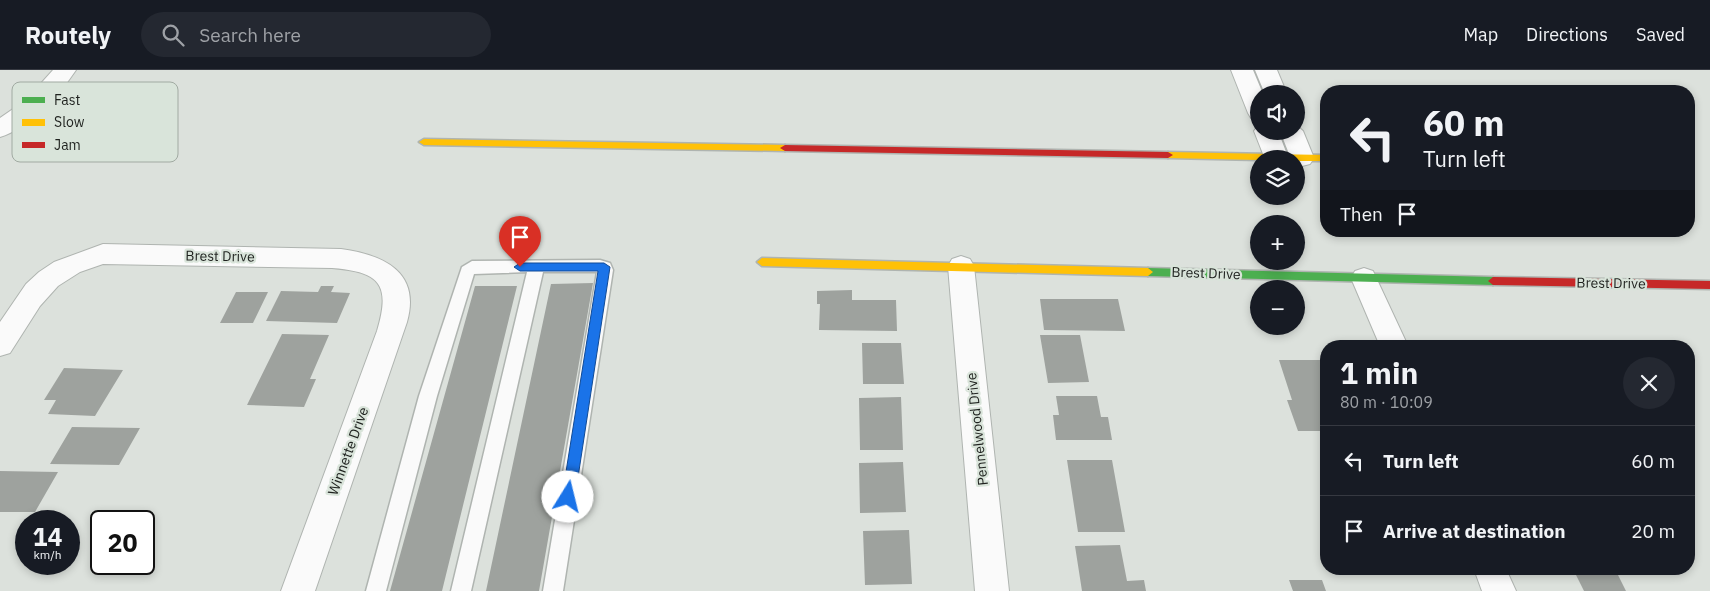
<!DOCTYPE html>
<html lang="en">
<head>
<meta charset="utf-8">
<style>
  :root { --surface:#171b24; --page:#242831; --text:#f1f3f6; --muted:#9ea1a6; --line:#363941 }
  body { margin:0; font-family:"IBM Plex Sans",sans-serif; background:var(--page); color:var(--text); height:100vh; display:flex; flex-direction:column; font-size:19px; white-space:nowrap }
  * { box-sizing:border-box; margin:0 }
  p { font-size:16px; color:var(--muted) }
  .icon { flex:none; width:28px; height:28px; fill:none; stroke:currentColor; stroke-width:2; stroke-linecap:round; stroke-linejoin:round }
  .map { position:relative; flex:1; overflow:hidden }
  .details { position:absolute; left:1320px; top:270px; width:375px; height:235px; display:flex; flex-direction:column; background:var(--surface); border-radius:20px; box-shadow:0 2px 8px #0003 }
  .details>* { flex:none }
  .hud { position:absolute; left:1320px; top:15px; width:375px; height:152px; border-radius:20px; box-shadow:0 2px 8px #0003; background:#171b24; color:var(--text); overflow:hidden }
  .fabs { position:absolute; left:1250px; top:15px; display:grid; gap:10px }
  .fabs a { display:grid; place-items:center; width:55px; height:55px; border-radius:50%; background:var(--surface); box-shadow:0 2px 8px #0003; font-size:25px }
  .speed { position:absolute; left:15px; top:440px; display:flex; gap:10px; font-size:25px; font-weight:700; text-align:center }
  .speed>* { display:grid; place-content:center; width:65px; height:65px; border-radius:50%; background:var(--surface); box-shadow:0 2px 8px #0003; line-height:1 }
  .speed small { font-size:12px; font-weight:400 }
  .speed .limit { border:2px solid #111; border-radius:8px; background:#fff; color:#111 }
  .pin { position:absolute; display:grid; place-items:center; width:42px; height:42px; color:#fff; margin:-51px -21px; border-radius:50% 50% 50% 0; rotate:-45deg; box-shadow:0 0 5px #0007 }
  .pin .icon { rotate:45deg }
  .me { position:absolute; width:55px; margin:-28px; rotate:9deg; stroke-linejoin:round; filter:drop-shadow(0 0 4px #0008) }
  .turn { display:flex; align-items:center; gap:18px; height:105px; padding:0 20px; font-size:22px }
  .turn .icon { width:65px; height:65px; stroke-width:2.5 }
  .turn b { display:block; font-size:35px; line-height:42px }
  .then { display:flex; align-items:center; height:48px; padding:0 20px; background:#0003; gap:10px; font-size:19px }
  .round { display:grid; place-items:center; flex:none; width:52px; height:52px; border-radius:26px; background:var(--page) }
  .overview { display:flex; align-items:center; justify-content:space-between; height:85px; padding:0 20px }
  h1 { font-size:30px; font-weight:800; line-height:38px }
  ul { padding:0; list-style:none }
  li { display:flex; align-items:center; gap:15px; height:70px; padding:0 20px; border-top:1px solid var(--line) }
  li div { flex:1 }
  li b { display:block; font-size:19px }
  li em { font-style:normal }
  header { display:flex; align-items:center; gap:30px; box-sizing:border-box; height:70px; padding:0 25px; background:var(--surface); border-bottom:1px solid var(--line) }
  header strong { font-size:24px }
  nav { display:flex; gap:28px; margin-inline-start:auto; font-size:18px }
  .search { width:350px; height:45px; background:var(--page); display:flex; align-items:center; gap:12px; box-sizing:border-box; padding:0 18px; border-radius:28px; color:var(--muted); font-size:19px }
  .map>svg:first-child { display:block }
</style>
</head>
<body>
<header>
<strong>Routely</strong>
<div class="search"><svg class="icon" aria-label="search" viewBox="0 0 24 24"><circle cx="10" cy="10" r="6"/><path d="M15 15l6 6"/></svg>Search here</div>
<nav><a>Map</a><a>Directions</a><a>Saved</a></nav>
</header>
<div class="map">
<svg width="1710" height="521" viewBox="0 0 1710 521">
  <rect width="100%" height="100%" fill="#dce1dc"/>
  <path fill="#9ea29e" d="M 593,213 L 539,521 L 486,521 L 551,214 Z
    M 321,216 L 334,216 L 331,222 L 350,223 L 337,253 L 266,251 L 281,221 L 318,222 Z
    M 475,216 L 517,216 L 442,521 L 390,521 Z
    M 852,220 L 852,230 L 896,230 L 897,261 L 819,260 L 820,234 L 817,234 L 817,221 Z
    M 236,222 L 268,222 L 253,253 L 220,253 Z
    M 1040,229 L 1118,229 L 1125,261 L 1044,260 Z
    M 282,264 L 329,265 L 310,309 L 316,309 L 304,337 L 247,335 Z
    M 1040,265 L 1080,265 L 1089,312 L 1048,313 Z
    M 862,273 L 901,273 L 904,314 L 863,314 Z
    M 1279,290 L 1324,290 L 1326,297 L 1326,361 L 1298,361 L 1287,330 L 1292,330 Z
    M 64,298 L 123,300 L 95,346 L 48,344 L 56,330 L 44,330 Z
    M 1056,326 L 1097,326 L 1101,347 L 1108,347 L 1112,370 L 1056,370 L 1053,345 L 1059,345 Z
    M 901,327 L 903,380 L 860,380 L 859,328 Z
    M 72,357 L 140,358 L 119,395 L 50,394 Z
    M 1067,390 L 1112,390 L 1125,462 L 1078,462 Z
    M 903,392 L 906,442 L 860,443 L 859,393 Z
    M 0,401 L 58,402 L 35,442 L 0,442 Z
    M 909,460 L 912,514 L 865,515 L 863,461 Z
    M 1120,475 L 1127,511 L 1144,510 L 1146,521 L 1082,521 L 1075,476 Z
    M 1573,499 L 1615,499 L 1626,521 L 1584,521 Z
    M 1289,510 L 1322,510 L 1326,521 L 1293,521 Z"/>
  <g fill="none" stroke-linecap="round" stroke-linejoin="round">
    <defs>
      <path id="lane" d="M 600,190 L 610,193 L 613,200 L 563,521 L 543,521 L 597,202 L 543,202 L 471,521 L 451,521 L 527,202 L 474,204 L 437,326 L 386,521 L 366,521 L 419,326 L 462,197 L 472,191 Z"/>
      <path id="street" d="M 53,0 L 76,0 C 60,24 28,59 0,67 L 0,48 L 26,30 Z
        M 1231,0 L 1253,0 L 1263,24 L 1259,24 L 1259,50 L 1251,48 L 1248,43 Z
        M 1255,0 L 1277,0 L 1287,24 L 1265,24 Z
        M 1259,55 L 1259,61 L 1278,61 L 1288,87 L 1287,89 L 1265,89 L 1254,61 Z
        M 1296,55 L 1303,61 L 1314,88 L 1310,94 L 1302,96 L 1296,95 L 1296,89 L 1291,89 L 1280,61 L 1296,61 Z
        M 103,174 L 341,179 C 384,185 421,202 407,252 L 315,521 L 281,521 L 377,261 C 391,214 380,202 332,198 L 103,194 L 80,202 L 58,216 L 40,236 L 10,283 L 0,286 L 0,252 L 26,214 L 39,202 L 54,192 Z
        M 961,186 L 970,189 L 974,196 L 1009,521 L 975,521 L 948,196 L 952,189 Z
        M 1364,198 L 1373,201 L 1408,276 L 1380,276 L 1351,208 L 1355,201 Z
        M 1474,499 L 1506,499 L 1516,521 L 1482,521 Z"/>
      <path id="fast" d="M 1148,198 L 1493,207 L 1498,211 L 1493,215 L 1148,206 L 1143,202 Z"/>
      <path id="slow" d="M 424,69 L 785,75 L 790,78 L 785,81 L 424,75 L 419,72 Z
        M 1168,82 L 1326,85 L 1326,91 L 1296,91 L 1296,89 L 1259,90 L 1168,88 L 1163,85 Z
        M 762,188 L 1148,198 L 1153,202 L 1148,206 L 762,196 L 757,192 Z"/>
      <path id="jam" d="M 785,75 L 1168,82 L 1173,85 L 1168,88 L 785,81 L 780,78 Z
        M 1493,207 L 1710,211 L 1710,219 L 1493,215 L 1488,211 Z"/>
    </defs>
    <use href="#lane" stroke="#afb4b0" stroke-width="3"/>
    <use href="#street" stroke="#afb4b0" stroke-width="2"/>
    <use href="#fast" stroke="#afb4b0" stroke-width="3"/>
    <use href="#slow" stroke="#afb4b0" stroke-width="3"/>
    <use href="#jam" stroke="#afb4b0" stroke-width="3"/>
    <use href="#lane" fill="#fafafa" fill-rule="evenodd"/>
    <use href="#street" fill="#fafafa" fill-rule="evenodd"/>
    <use href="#fast" fill="#4caf50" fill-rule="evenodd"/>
    <use href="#slow" fill="#ffc107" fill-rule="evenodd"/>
    <use href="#jam" fill="#c62828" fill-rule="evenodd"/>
  </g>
  <path fill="#1a73e8" stroke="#114b97" d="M 520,193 L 604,193 L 610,197 L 575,427 L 573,431 L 568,432 L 564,431 L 562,427 L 598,201 L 520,201 L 514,197 Z"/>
  <g text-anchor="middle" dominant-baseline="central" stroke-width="4.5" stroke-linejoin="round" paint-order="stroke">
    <g font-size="14" fill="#1e211e" stroke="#d9e4da">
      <text transform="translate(220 186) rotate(1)">Brest Drive</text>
      <text transform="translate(1206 203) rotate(2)">Brest Drive</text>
      <text transform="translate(1611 213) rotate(1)">Brest Drive</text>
      <text transform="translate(977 359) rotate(-96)">Pennelwood Drive</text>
      <text transform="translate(348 381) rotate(-70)">Winnette Drive</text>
    </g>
  </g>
  <rect x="12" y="12" width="166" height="80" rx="8" fill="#d9e4da" stroke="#a1aaa2" stroke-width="1"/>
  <rect x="22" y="27" width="23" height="6" fill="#4caf50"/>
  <rect x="22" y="49" width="23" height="7" fill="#ffc107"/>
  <rect x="22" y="72" width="23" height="6" fill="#c62828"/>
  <g font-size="14" fill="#1e211e">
    <text x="54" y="35">Fast</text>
    <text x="54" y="57">Slow</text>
    <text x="54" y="80">Jam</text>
  </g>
</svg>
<div class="fabs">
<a><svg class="icon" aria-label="sound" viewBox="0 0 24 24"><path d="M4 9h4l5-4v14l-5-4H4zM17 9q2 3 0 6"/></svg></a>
<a><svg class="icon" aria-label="layers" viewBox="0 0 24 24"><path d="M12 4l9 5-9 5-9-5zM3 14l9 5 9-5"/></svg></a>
<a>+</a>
<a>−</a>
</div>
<div class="speed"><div>14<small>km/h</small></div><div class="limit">20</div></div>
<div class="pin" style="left:520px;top:197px;background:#d93025"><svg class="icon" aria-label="arrive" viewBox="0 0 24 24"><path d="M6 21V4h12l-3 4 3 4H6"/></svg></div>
<svg class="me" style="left:568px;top:427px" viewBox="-20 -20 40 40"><circle r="19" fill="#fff"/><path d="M0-13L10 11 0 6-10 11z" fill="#1a73e8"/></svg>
<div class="hud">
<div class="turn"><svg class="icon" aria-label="left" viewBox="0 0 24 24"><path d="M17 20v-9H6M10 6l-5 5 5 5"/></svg><div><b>60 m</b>Turn left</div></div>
<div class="then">Then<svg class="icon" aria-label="arrive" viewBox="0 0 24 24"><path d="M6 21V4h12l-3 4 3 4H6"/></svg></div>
</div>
<section class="details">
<div class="overview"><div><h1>1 min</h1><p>80 m · 10:09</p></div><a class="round"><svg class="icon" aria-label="close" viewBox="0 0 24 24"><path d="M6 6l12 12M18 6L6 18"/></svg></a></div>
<ul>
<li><svg class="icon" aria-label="left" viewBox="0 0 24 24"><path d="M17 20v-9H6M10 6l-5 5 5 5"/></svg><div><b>Turn left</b></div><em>60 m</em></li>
<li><svg class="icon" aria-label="arrive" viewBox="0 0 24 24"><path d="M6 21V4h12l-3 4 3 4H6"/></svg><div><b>Arrive at destination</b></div><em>20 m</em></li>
</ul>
</section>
</div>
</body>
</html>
